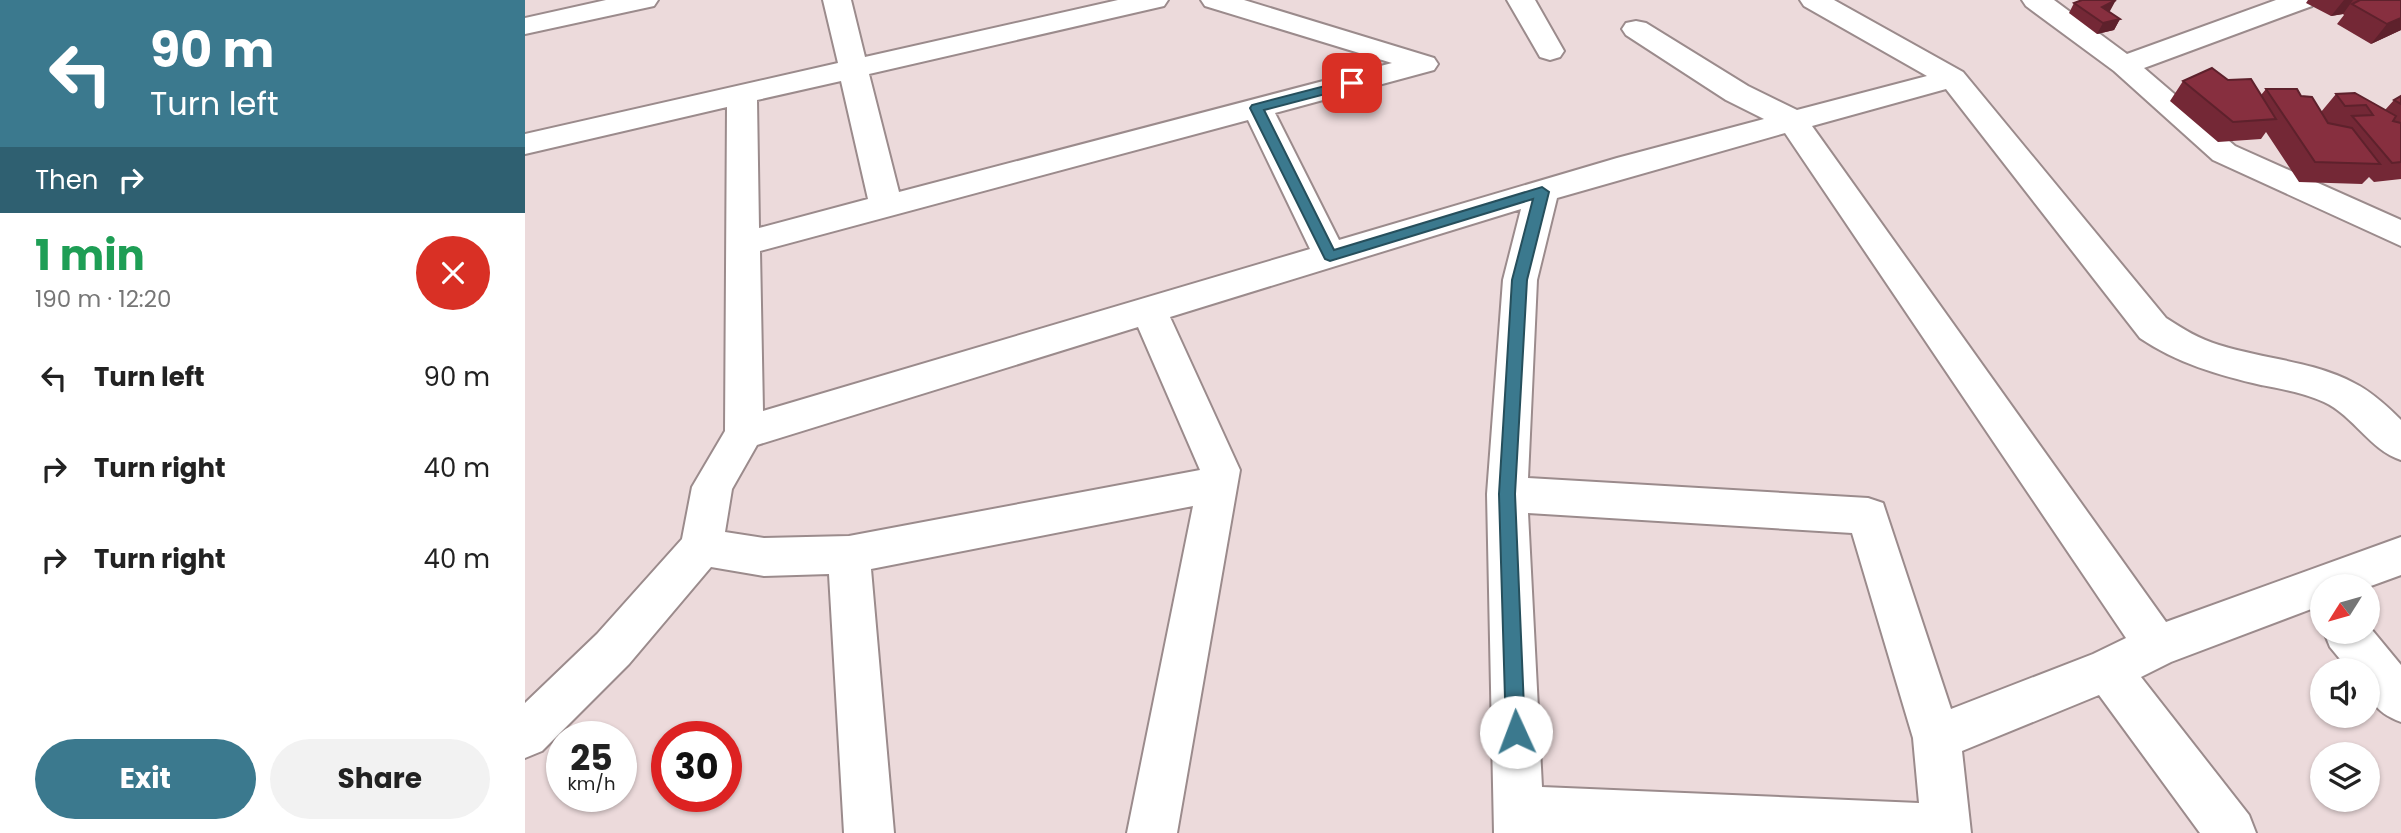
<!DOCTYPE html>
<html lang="en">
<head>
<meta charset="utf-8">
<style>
  :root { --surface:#fff; --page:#f2f2f2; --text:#222; --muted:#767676; --accent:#3b798e }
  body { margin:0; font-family:Poppins,sans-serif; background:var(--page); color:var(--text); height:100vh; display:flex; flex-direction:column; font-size:26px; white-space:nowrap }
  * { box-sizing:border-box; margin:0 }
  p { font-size:23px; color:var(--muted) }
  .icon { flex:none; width:38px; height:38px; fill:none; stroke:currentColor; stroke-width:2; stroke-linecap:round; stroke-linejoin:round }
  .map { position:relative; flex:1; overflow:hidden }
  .panel { display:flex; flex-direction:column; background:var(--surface); width:525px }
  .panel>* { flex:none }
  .top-card { background:#3b798e; color:#fff; overflow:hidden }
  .needle { width:46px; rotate:233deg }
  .fabs { position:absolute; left:1785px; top:574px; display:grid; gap:14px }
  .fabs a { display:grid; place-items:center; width:70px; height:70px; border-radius:50%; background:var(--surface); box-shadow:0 2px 5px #0004; font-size:35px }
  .speed { position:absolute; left:21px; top:721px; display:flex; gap:14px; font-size:35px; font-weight:700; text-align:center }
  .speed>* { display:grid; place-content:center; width:91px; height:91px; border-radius:50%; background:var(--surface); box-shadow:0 2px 5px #0004; line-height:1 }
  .speed small { font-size:18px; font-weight:400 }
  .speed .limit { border:10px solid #d22; background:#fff; color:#111 }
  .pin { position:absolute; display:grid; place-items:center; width:60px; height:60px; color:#fff; margin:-30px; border-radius:14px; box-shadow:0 4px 10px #0006 }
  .me { position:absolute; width:77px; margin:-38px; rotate:358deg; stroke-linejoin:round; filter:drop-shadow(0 0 5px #0008) }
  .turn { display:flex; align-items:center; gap:24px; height:147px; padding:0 35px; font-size:32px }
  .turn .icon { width:91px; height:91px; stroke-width:2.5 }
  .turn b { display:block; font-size:49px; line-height:60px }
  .then { display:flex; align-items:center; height:66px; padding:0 35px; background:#0003; gap:14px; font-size:26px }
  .round { display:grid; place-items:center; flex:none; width:74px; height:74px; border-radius:37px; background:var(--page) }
  .head { display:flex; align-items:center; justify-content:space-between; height:119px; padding:0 35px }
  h1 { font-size:42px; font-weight:700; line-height:52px; color:#1e9e55 }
  .action { display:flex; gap:14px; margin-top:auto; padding:14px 35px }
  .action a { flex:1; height:80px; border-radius:42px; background:var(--accent); color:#fff; font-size:28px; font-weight:700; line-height:80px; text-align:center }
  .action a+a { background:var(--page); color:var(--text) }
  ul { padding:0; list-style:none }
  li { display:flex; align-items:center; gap:21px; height:91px; padding:0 35px }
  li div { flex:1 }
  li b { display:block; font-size:26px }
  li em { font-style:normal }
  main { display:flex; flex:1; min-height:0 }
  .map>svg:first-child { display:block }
</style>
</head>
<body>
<main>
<section class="panel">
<div class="top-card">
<div class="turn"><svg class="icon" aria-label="left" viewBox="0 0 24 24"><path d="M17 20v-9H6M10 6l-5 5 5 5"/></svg><div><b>90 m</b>Turn left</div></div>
<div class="then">Then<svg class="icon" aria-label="right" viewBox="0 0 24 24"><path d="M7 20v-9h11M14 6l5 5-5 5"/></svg></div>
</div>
<div class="head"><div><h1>1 min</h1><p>190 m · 12:20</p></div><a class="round" style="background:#d93025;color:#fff"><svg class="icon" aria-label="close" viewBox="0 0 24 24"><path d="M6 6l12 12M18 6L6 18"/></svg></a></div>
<ul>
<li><svg class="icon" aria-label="left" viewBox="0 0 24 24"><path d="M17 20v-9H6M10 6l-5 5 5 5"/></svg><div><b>Turn left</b></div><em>90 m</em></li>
<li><svg class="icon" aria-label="right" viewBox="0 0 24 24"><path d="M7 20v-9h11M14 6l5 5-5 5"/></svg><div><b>Turn right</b></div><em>40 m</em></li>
<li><svg class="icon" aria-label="right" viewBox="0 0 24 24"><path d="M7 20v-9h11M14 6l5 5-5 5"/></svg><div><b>Turn right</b></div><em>40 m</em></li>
</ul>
<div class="action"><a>Exit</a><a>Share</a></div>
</section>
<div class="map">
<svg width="1876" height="833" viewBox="0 0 1876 833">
  <rect width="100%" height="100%" fill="#ecdadb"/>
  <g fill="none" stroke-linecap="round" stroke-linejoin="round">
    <defs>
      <path id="minor" d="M 81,0 L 133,0 L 129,6 L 0,34 L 0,18 Z
        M 298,0 L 326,0 L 340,57 L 593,0 L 643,0 L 639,6 L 344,74 L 374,192 L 867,63 L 680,6 L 676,0 L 719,0 L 909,58 L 913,64 L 909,70 L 750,113 L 814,240 L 1092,158 L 1239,119 L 1201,100 L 1101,35 L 1097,29 L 1101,23 L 1111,21 L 1121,23 L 1223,86 L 1272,110 L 1402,76 L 1279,6 L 1275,0 L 1309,0 L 1438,72 L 1641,318 C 1658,329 1674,339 1694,345 C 1738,359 1788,361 1829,383 C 1847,392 1862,406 1876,420 L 1876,460 C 1845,450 1829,416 1799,402 C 1779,393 1757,389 1736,385 C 1693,375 1652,363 1615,338 L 1421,89 L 1287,126 L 1641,622 L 1876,537 L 1876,575 L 1843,587 L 1797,586 L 1797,605 L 1646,662 L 1616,677 L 1724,815 L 1731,833 L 1675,833 L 1574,695 L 1437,751 L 1446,833 L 969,833 L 962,494 L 978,280 L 996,209 L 645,317 L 715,470 L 652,833 L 602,833 L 668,506 L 346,569 L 369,833 L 319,833 L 304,574 L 239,576 L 186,567 L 104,664 L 17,751 L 0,758 L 0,703 L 72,634 L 157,539 L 167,487 L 200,431 L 202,107 L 0,154 L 0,134 L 313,63 ZM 316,81 L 343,199 L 234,228 L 232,100 ZM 723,120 L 785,249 L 238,411 L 235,251 ZM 1260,133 L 1601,638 L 1568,654 L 1426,709 L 1358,503 L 1343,498 L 1003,478 L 1012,280 L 1032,198 ZM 613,327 L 675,470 L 324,536 L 239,538 L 200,532 L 207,489 L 232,445 ZM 1003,513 L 1327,533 L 1388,738 L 1394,803 L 1017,787 Z
        M 982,0 L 1010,0 L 1039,51 L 1035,57 L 1025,60 L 1015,57 Z
        M 1497,0 L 1529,0 L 1602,54 L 1751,0 L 1791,0 L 1787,6 L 1619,68 L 1710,146 L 1876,220 L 1876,246 L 1688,160 L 1589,71 L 1501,6 Z
        M 1843,625 L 1876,665 L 1876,722 C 1848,711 1843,700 1843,670 L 1824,670 L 1805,647 L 1799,632 L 1843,632 Z"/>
    </defs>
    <use href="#minor" stroke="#9b8b8c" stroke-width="4"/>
    <use href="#minor" fill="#fff" fill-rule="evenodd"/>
  </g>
  <path fill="#742836" d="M 1783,0 L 1876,0 L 1876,30 L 1846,44 L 1812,24 L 1819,15 L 1818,14 L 1806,16 L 1781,3 Z
    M 1549,3 L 1585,11 L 1583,11 L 1595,19 L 1589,30 L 1572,34 L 1544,13 Z
    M 1658,81 L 1736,95 L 1741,89 L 1776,96 L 1796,112 L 1811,94 L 1860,110 L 1869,100 L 1876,96 L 1876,179 L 1849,182 L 1844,177 L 1837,184 L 1774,182 L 1741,132 L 1736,139 L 1693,142 L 1645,101 Z"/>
  <path fill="#5e212c" d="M 1591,0 L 1585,11 L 1572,17 L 1577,7 Z
    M 1819,0 L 1828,0 L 1818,14 L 1806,16 Z
    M 1876,18 L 1876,30 L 1846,44 L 1862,24 Z
    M 1595,19 L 1589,30 L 1572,34 L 1578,23 Z"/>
  <path fill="#872f3f" stroke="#5e212c" stroke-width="2" d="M 1557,0 L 1591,0 L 1577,7 L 1595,19 L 1578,23 L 1549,3 Z
    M 1835,0 L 1876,0 L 1876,18 L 1862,24 L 1827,4 Z
    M 1687,68 L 1703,80 L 1726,79 L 1751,119 L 1708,122 L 1658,81 Z
    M 1741,89 L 1772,89 L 1776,96 L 1787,97 L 1803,123 L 1827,128 L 1855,164 L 1790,162 Z
    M 1830,93 L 1871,116 L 1868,121 L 1876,123 L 1876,162 L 1867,163 L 1827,116 L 1848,115 L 1841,105 L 1820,106 L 1811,94 Z
    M 1876,96 L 1876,104 L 1869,100 Z"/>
  <path fill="#3b798e" stroke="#264f5c" stroke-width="2" d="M 827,79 L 831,80 L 831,86 L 739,110 L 809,250 L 1017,187 L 1024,192 L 1002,280 L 990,494 L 1000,732 L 998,738 L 991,741 L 984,738 L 981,732 L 974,494 L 987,280 L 1008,199 L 805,261 L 800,259 L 725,108 L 727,105 Z"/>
</svg>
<div class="fabs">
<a><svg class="needle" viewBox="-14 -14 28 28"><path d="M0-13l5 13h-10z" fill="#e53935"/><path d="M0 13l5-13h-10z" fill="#767676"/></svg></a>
<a><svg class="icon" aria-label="sound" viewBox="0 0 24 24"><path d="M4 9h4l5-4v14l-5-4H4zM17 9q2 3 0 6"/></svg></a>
<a><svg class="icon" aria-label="layers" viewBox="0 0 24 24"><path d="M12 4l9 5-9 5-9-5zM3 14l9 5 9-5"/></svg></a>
</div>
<div class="speed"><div>25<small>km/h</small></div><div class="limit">30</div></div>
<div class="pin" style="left:827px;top:83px;background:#d93025"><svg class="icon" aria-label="arrive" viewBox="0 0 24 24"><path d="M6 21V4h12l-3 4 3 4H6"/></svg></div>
<svg class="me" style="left:991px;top:732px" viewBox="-20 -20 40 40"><circle r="19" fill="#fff"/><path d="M0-13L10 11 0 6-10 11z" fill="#3b798e"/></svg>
</div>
</main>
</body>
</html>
